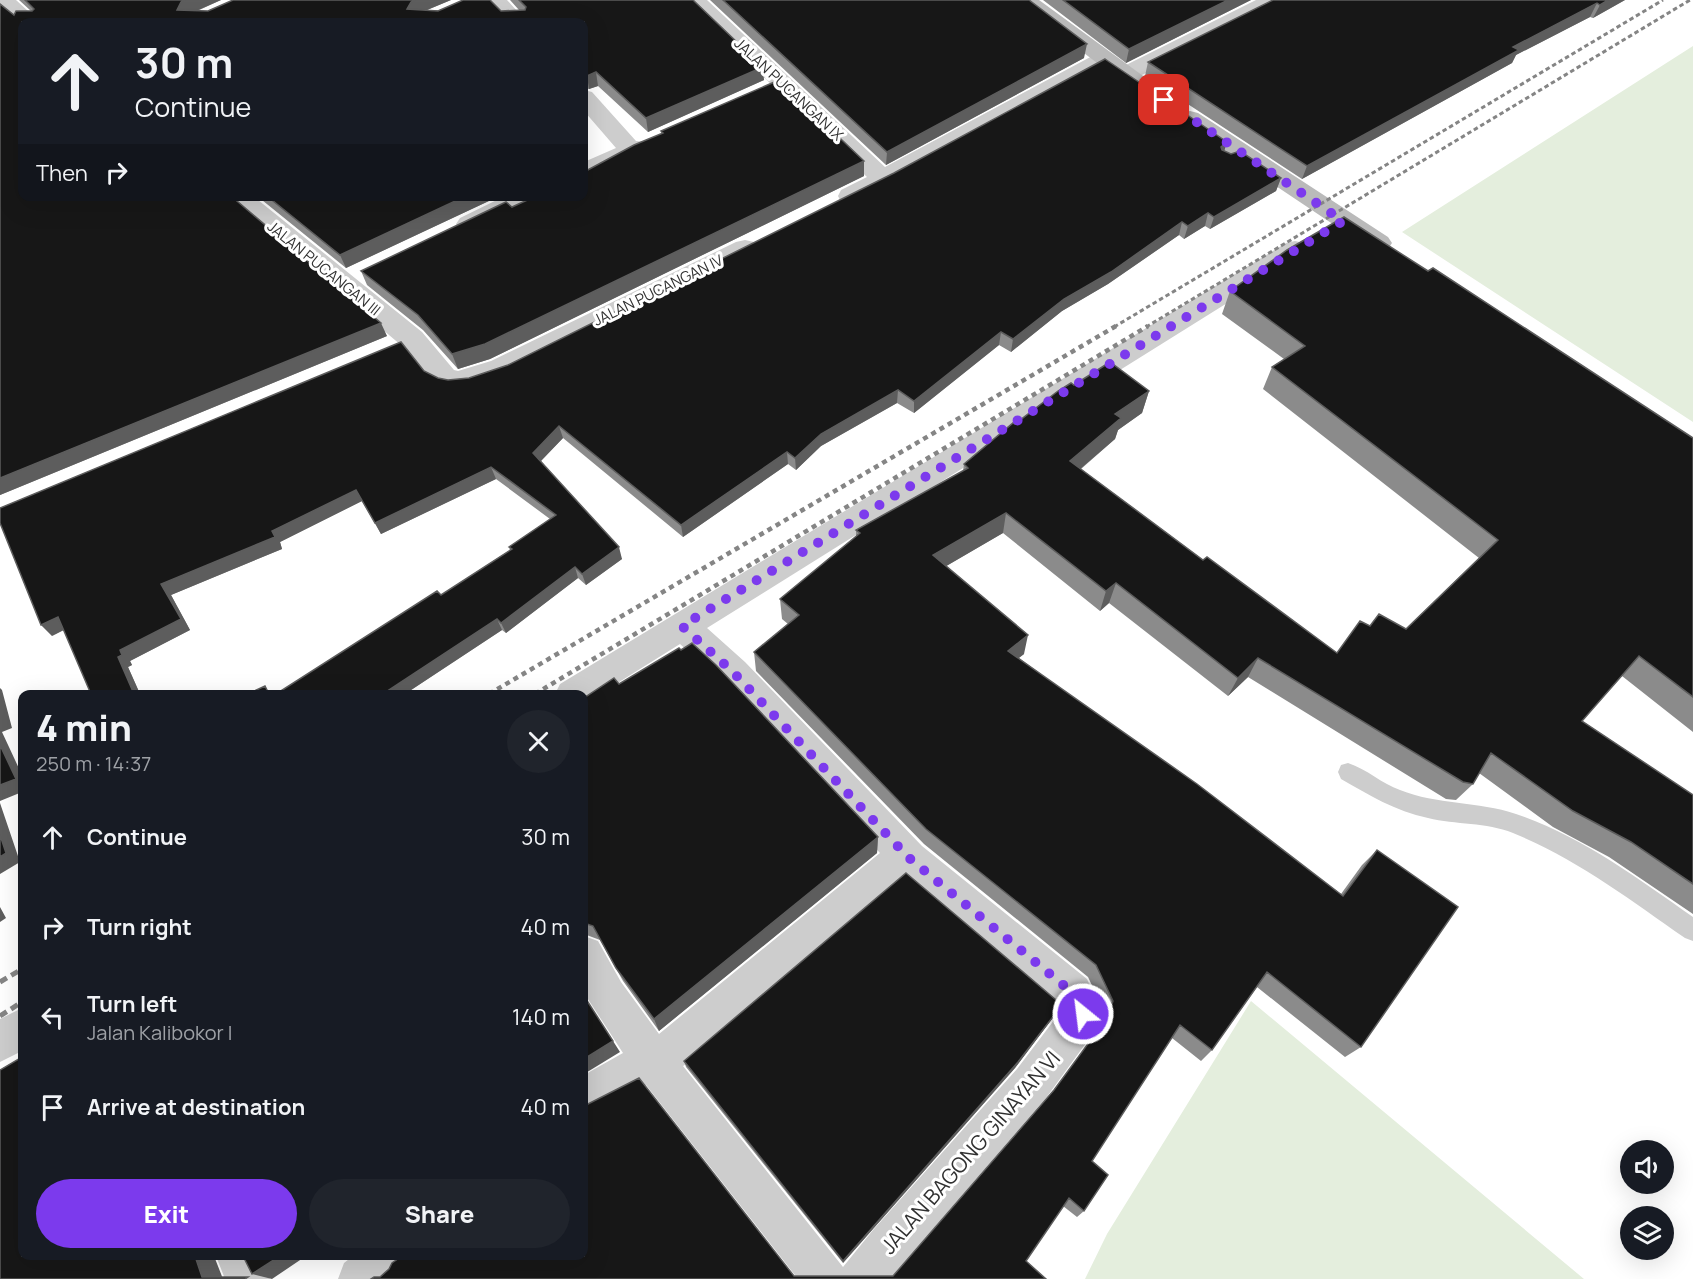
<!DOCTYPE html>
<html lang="en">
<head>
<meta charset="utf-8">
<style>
  :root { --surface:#171b24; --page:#20242c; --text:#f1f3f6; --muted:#9ea1a6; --accent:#7c3aed }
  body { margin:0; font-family:Manrope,sans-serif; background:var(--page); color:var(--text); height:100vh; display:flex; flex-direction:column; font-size:22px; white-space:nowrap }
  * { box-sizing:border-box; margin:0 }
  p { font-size:20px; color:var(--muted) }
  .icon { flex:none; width:33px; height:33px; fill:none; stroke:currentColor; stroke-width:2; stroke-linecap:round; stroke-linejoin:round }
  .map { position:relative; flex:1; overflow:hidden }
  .details { position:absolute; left:18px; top:690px; width:570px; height:570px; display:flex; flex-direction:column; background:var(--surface); border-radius:12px; box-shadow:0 6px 24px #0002 }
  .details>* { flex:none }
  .hud { position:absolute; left:18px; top:18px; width:570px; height:183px; border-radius:12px; box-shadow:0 6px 24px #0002; background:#171b24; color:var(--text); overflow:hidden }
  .controls { position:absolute; left:1620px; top:1140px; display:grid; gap:12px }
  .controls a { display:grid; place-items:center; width:54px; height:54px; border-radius:50%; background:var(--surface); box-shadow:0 6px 24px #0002; font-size:30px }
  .pin { position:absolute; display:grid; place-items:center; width:51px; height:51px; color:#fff; margin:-26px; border-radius:12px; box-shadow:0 3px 9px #0006 }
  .me { position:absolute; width:66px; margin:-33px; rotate:331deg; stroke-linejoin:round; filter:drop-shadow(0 0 4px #0008) }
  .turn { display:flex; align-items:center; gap:21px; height:126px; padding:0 18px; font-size:27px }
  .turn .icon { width:78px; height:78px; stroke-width:2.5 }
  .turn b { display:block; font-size:42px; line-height:51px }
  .then { display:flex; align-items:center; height:57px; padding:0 18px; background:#0003; gap:12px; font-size:22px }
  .round { display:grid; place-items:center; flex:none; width:63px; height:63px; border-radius:32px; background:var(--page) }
  .summary { display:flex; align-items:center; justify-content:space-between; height:102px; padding:0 18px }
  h1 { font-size:36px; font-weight:800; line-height:45px }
  .button { display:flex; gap:12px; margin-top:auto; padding:12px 18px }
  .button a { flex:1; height:69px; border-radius:36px; background:var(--accent); color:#fff; font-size:24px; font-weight:800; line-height:69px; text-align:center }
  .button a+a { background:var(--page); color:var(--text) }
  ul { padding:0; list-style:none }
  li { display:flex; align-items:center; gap:18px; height:90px; padding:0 18px }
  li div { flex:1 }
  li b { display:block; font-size:22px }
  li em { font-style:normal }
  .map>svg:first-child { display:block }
</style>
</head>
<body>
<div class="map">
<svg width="1693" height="1279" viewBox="0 0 1693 1279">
  <rect width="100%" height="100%" fill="#fff"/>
  <path fill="#e4eedd" d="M 1693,46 L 1693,422 L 1402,232 Z
    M 1251,1001 L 1584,1279 L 1085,1279 L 1107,1234 Z"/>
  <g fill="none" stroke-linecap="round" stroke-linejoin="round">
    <path fill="#cdcdcd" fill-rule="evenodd" d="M 1348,763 C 1367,769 1382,784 1400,790 C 1437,805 1478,801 1516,814 C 1581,836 1637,878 1693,917 L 1693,941 L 1685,938 C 1629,899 1577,859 1513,833 C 1486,822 1456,825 1428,818 C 1395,811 1369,795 1341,779 L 1338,772 L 1341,765 Z"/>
    <path fill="#cdcdcd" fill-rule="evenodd" d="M 0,0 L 16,0 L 40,22 L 22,22 L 21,27 L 0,8 Z
      M 484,0 L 507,0 L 527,22 L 504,22 Z
      M 684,0 L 707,0 L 885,167 L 1096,54 L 1104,52 L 1112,54 L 1115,59 L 1112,64 L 893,184 L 859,202 L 850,204 L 841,202 L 838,196 L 841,190 L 867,177 Z
      M 1256,0 L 1284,0 L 1281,5 L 1132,80 L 1124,82 L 1116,80 L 1113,75 L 1116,70 Z
      M 584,90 L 592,92 L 636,141 L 647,142 L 651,147 L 647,152 L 584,178 L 584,162 L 616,148 L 584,111 Z
      M 225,196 L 253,196 L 422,332 L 454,370 L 458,371 L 491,361 L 736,242 L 745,240 L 754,242 L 758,248 L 754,254 L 511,375 L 488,384 L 458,391 L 434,384 L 402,346 Z
      M 505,196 L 539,196 L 536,202 L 478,230 L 469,232 L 460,230 L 456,224 L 460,218 Z
      M 1295,241 L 1304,243 L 1308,249 L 1304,255 L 707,628 L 745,662 L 922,846 L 1087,979 L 1103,1014 L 1097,1028 L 1046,1098 L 890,1279 L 798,1279 L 646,1085 L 584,1117 L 584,1075 L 623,1053 L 584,993 L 584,936 L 598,941 L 621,982 L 659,1034 L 880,853 L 721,682 L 680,644 L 584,704 L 584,694 L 555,694 L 560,684 L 1286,243 ZM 905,878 L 1059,1007 L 1061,1011 L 1017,1069 L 873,1230 L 843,1267 L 683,1066 L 694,1059 Z
      M 22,1008 L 22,1051 L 0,1062 L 0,1019 Z
      M 216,1256 L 260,1256 L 270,1279 L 225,1279 Z
      M 353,1256 L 409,1256 L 403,1272 L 394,1279 L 338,1279 L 344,1263 Z"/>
    <path fill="#bababa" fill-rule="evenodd" d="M 1014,0 L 1039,0 L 1150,81 L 1153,86 L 1150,91 L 1142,93 L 1134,91 Z
      M 1190,111 L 1198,113 L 1388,237 L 1392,243 L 1388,249 L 1379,251 L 1370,249 L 1182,123 L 1178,118 L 1182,113 Z"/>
    <path stroke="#858585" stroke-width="3" stroke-dasharray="4.5 3" stroke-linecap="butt" d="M 1114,327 L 1663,0
      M 1146,327 L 1690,0"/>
    <path stroke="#858585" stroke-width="4.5" stroke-dasharray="5 4.5" stroke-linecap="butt" d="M 489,694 L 1116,326
      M 535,694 L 1148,326"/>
    <path stroke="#858585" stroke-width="5" stroke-dasharray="8 5" stroke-linecap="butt" d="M 0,982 L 22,969
      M 0,1016 L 22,1002"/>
  </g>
  <path fill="#8b8b8b" d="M 19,0 L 221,0 L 197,11 L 208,11 L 451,0 L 427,10 L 501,11 L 519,10 L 510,0 L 693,0 L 764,80 L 648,132 L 598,86 L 589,89 L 584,88 L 584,22 L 22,22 L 387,336 L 0,495 L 0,4 L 14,15 L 31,11 Z
    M 710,0 L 1029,0 L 1084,58 L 886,165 Z
    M 1043,0 L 1251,0 L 1126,63 Z
    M 1625,0 L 1593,18 L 1590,17 L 1516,55 L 1512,63 L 1302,179 L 1145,76 L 1148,62 Z
    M 661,131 L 864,161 L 864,176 L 490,359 L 458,369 L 423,330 L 367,285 L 361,271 L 512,207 L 584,196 L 661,134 Z
    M 1227,142 L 1224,151 L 1281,178 L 1276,191 L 1210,229 L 1205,226 L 1184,239 L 1179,235 L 1108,284 L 1062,311 L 1011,352 L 999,345 L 914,413 L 897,403 L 821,446 L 796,470 L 788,464 L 683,537 L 563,438 L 541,461 L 622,559 L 586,585 L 578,578 L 506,633 L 502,630 L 405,694 L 276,694 L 441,595 L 510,550 L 509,547 L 550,519 L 496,479 L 381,534 L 362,501 L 280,542 L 282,549 L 171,595 L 190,630 L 130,661 L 132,665 L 128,667 L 140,694 L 91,694 L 64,630 L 52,636 L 424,371 L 438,378 L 448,380 L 469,378 Z
    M 257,196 L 490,196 L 491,200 L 346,268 Z
    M 1428,271 L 1693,438 L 1693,732 L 1622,676 L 1582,721 L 1693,795 L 1693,914 L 1609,857 L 1553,827 L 1479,773 L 1473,784 L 1456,800 L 1446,799 L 1248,677 L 1228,696 L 1109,603 L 1100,611 L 1003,533 L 946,566 L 1024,654 L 1019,658 L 1341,894 L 1362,865 L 1377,850 L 1361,1047 L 1345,1057 L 1257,987 L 1212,1050 L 1201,1061 L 1172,1038 L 1092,1161 L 1084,1211 L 1077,1217 L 1063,1206 L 1026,1261 L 1046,1279 L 794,1276 L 893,1276 L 1054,1090 L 1099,1028 L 1105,1013 L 1088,977 L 924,844 L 756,671 L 754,652 L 788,624 L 782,619 L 780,599 L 856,537 L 856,530 L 963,471 L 964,464 L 1015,424 L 1074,385 L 1149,391 L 1142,413 L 1118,430 L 1115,439 L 1081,469 L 1203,560 L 1337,653 L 1370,626 L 1406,629 L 1479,558 L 1263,389 L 1272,367 L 1284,359 L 1222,314 L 1230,291 Z
    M 619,684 L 878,837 L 877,853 L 659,1031 L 623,981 L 600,940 L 584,934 L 584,698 Z
    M 1062,1005 L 1058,1011 L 1015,1068 L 843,1263 L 686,1067 L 684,1061 Z"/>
  <path fill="#5d5d5d" d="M 184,0 L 221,0 L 187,15 L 177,10 L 181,2 Z
    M 415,0 L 451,0 L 415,15 L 407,9 L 411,2 Z
    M 1228,0 L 1251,0 L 1126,63 L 1129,49 Z
    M 1608,0 L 1625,0 L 1593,18 L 1600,5 Z
    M 1597,3 L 1590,17 L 1516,55 L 1512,63 L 1302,179 L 1307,166 L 1513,47 Z
    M 1087,44 L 1084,58 L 886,165 L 887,152 Z
    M 763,67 L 764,80 L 648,132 L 646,118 Z
    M 596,72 L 598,86 L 589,89 L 587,76 Z
    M 1227,142 L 1223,155 L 1221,147 Z
    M 864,161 L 864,176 L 490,359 L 458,369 L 452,354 Z
    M 1281,178 L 1276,191 L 1210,229 L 1214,217 Z
    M 466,196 L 490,196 L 491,200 L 346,268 L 340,255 Z
    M 1208,213 L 1205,226 L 1184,239 L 1188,226 Z
    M 1182,222 L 1179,235 L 1108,284 L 1062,311 L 1011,352 L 1013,339 L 1064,299 Z
    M 381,323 L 387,336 L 0,495 L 0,478 Z
    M 1001,332 L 999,345 L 914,413 L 914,401 Z
    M 898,390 L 897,403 L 821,446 L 796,470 L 795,458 L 821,434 Z
    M 1149,391 L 1142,413 L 1118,430 L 1115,439 L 1065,482 L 1070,461 L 1115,414 Z
    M 559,426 L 563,438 L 537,465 L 533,453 Z
    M 787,452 L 788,464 L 683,537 L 681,525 Z
    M 491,467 L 496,479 L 381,534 L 375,523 Z
    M 356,490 L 362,501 L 280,542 L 282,549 L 171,595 L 190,630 L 130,661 L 132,665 L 128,667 L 140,694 L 134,694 L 118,657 L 120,650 L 161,584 L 272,531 Z
    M 1006,513 L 1003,533 L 931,575 L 933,555 Z
    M 619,547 L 622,559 L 586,585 L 582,574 Z
    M 575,567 L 578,578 L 506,633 L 501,623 Z
    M 1116,583 L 1109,603 L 1100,611 L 1106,591 Z
    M 58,617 L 69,627 L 52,636 L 41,625 Z
    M 497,619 L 502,630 L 405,694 L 383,694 Z
    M 1028,635 L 1024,654 L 1004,669 L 1008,651 Z
    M 1258,658 L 1248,677 L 1228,696 L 1238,678 Z
    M 0,688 L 2,690 L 12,728 L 2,732 L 22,775 L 22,792 L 0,801 Z
    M 0,803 L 20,862 L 0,874 Z
    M 878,837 L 877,853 L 659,1031 L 654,1019 Z
    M 0,907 L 6,918 L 0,922 Z
    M 1062,1005 L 1058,1011 L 1015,1068 L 843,1263 L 843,1261 Z
    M 613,1041 L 620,1052 L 584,1074 L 584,1059 Z
    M 195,1256 L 214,1256 L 223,1279 L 202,1277 Z
    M 280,1256 L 306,1256 L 272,1279 L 252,1274 Z"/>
  <path fill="#171717" stroke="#5d5d5d" stroke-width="1.5" d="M 25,0 L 184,0 L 181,2 L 177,10 L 208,11 L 233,0 L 415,0 L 411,2 L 407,9 L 438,11 L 463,0 L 490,0 L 501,11 L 525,10 L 526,7 L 519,0 L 693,0 L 763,67 L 646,118 L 596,72 L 587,76 L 584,75 L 584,22 L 22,22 L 22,196 L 231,196 L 381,323 L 0,478 L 0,4 L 14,15 L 16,11 L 32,11 L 34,9 Z
    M 723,0 L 1029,0 L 1087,44 L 887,152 Z
    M 1063,0 L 1228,0 L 1129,49 Z
    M 1273,0 L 1608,0 L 1600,5 L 1597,3 L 1513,47 L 1519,50 L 1307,166 L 1148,62 Z
    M 1105,59 L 1227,142 L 1221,147 L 1222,150 L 1231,154 L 1240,151 L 1281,178 L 1214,217 L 1208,213 L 1188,226 L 1182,222 L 1111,272 L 1064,299 L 1013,339 L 1001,332 L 914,401 L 898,390 L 821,434 L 795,458 L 787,452 L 681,525 L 559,426 L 533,453 L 619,547 L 582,574 L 575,567 L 501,623 L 497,619 L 383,694 L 276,694 L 437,591 L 441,595 L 512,549 L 509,547 L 556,515 L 491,467 L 375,523 L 356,490 L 272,531 L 275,537 L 161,584 L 181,619 L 120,650 L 122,655 L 118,657 L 134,694 L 91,694 L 58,617 L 41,625 L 0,523 L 0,508 L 401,342 L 424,371 L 438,378 L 448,380 L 469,378 L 508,365 L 894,173 Z
    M 779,80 L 864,161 L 485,344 L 452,354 L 418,315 L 361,271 L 506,202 L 512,207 L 536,196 L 584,196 L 584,172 L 634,145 L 663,133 L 661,131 Z
    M 267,196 L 466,196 L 340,255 Z
    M 1344,217 L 1428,271 L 1433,268 L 1693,438 L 1693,697 L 1639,656 L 1582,721 L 1693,795 L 1693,884 L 1631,842 L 1573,811 L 1491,753 L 1473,784 L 1463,782 L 1258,658 L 1238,678 L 1116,583 L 1106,591 L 1006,513 L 933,555 L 1028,635 L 1008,651 L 1197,784 L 1343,896 L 1377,850 L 1458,907 L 1361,1047 L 1267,972 L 1212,1050 L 1180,1025 L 1092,1161 L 1108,1175 L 1084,1211 L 1069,1198 L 1026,1261 L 1046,1279 L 371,1279 L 374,1277 L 380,1277 L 389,1269 L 392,1263 L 402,1256 L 584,1256 L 584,1106 L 639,1078 L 794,1276 L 893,1276 L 1054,1090 L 1107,1018 L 1113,1001 L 1096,965 L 926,829 L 754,652 L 799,615 L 780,599 L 860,533 L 856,530 L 968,468 L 964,464 L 1013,423 L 1015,424 L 1058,391 L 1071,383 L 1074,385 L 1110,362 L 1149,391 L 1115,414 L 1121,418 L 1070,461 L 1203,560 L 1207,557 L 1337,653 L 1360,621 L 1370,626 L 1379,614 L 1406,629 L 1498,540 L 1272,367 L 1305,346 L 1230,291 L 1287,250 Z
    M 692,643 L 716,665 L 878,837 L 654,1019 L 616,968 L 593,926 L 584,923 L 584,698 L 614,678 L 619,684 L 679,648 L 681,650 Z
    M 265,686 L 269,694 L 248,694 Z
    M 0,745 L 16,779 L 0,785 Z
    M 0,835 L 6,853 L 0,857 Z
    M 906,873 L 1062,1005 L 1018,1062 L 843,1261 L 684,1061 Z
    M 584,996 L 613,1041 L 584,1059 Z
    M 22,1057 L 22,1256 L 195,1256 L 202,1277 L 248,1277 L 245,1279 L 0,1279 L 0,1070 Z
    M 243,1256 L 280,1256 L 252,1274 Z"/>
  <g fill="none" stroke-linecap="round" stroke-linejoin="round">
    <path stroke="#7c3aed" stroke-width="10" stroke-dasharray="0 18" d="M 1083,1014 L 1073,993 L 909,858 L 733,672 L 682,626 L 1343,221 L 1164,100"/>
  </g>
  <g text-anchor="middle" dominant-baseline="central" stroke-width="6" stroke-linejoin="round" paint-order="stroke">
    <g font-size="15" fill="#303030" stroke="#fff">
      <text transform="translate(789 89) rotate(43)">JALAN PUCANGAN IX</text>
      <text transform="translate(324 268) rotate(39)">JALAN PUCANGAN III</text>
      <text transform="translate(658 290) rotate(-26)">JALAN PUCANGAN IV</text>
    </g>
    <g font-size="21" fill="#303030" stroke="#fff">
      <text transform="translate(970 1152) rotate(-49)">JALAN BAGONG GINAYAN VI</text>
    </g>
  </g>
</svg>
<div class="controls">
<a><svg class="icon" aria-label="sound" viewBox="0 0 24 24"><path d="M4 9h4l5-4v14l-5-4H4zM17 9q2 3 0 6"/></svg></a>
<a><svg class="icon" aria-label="layers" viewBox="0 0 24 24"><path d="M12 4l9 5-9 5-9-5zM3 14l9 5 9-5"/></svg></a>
</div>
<div class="pin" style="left:1164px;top:100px;background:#d93025"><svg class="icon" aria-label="arrive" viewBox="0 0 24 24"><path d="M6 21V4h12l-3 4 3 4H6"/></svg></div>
<svg class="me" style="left:1083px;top:1014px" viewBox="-20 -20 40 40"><circle r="17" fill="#7c3aed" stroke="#fff" stroke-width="3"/><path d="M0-11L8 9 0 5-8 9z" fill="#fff"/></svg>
<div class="hud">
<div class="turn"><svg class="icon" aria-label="ahead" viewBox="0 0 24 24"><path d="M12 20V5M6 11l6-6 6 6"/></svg><div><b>30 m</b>Continue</div></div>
<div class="then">Then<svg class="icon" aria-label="right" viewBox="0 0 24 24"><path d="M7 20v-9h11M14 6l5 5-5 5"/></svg></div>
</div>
<section class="details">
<div class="summary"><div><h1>4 min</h1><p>250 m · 14:37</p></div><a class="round"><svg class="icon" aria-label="close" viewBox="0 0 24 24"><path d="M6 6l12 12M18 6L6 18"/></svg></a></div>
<ul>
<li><svg class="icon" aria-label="ahead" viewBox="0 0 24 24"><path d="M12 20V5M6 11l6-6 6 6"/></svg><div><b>Continue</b></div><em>30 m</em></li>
<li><svg class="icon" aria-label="right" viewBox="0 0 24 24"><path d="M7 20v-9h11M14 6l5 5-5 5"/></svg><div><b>Turn right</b></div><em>40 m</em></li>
<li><svg class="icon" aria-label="left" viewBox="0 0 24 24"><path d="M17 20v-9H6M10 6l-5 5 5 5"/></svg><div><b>Turn left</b><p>Jalan Kalibokor I</p></div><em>140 m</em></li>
<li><svg class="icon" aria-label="arrive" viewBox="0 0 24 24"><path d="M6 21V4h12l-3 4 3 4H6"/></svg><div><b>Arrive at destination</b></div><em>40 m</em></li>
</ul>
<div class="button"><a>Exit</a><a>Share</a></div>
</section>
</div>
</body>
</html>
